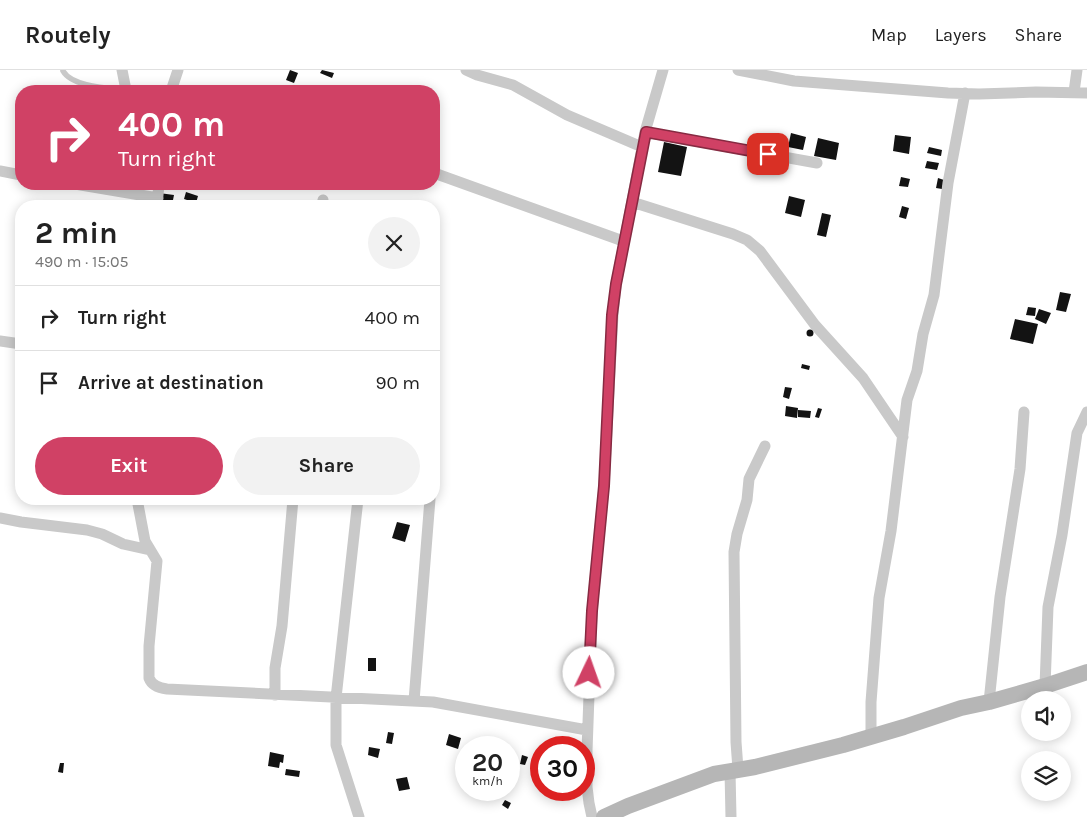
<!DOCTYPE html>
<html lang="en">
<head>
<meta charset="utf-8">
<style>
  :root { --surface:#fff; --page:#f2f2f2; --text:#222; --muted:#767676; --line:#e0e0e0; --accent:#d04165 }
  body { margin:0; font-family:Karla,sans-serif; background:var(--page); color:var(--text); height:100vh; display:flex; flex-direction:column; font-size:19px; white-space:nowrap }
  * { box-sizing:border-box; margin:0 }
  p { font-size:16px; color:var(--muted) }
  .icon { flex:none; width:28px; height:28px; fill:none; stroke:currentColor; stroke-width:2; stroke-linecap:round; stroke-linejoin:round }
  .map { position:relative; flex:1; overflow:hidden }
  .panel { position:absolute; left:15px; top:130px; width:425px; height:305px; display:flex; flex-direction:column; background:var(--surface); border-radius:20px; box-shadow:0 2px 12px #0003 }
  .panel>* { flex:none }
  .banner { position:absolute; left:15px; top:15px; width:425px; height:105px; border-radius:20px; box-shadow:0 2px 12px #0003; background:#d04165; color:#fff; overflow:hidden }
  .buttons { position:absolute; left:1021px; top:621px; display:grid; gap:10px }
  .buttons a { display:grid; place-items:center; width:50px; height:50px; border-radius:50%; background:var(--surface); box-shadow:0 2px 12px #0003; font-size:25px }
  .speed { position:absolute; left:455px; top:666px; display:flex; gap:10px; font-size:25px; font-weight:700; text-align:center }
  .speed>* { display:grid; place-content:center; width:65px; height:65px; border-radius:50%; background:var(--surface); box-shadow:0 2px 12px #0003; line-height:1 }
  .speed small { font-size:12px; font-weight:400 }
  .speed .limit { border:8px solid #d22; background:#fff; color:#111 }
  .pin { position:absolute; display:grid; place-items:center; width:42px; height:42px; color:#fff; margin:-21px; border-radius:10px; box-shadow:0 2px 8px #0006 }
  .me { position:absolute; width:55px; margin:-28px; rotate:3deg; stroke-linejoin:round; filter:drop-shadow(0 0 4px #0008) }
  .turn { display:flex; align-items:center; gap:18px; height:105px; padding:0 20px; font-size:22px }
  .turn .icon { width:65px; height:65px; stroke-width:2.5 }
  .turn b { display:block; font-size:35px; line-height:42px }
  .round { display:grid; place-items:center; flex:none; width:52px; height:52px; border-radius:26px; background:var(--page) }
  .head { display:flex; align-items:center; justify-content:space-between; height:85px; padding:0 20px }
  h1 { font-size:30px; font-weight:700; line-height:38px }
  .button { display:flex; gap:10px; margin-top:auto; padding:10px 20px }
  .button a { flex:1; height:58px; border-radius:30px; background:var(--accent); color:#fff; font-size:20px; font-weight:700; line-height:58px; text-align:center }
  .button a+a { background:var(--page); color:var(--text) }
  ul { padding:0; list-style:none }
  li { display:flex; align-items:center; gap:15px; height:65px; padding:0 20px; border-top:1px solid var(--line) }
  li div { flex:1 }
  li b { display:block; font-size:19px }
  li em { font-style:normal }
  header { display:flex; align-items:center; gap:30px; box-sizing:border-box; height:70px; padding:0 25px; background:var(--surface); border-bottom:1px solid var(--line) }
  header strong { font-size:24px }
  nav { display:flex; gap:28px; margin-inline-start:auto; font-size:18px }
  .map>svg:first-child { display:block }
</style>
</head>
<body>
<header>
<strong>Routely</strong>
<nav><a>Map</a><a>Layers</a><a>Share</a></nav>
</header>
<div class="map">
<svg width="1087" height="747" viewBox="0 0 1087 747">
  <rect width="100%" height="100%" fill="#fff"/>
  <path fill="#131313" d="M 290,0 L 298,3 L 294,13 L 286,10 Z
    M 322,0 L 334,3 L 332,8 L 320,3 Z
    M 791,63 L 806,67 L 803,80 L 788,77 Z
    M 895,65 L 911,67 L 909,84 L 893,81 Z
    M 818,68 L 839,73 L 836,90 L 814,86 Z
    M 664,72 L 687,77 L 681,106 L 658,102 Z
    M 929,77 L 942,80 L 941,86 L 927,83 Z
    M 927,91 L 939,93 L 937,100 L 925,98 Z
    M 901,107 L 910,109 L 908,117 L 899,116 Z
    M 938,108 L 944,110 L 942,119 L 936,118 Z
    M 186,122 L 198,126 L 196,133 L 184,129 Z
    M 159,123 L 174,125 L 172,135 L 157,133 Z
    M 789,126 L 805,130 L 801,147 L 785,143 Z
    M 902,136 L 909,138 L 906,149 L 899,147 Z
    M 822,143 L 831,145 L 826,167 L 817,165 Z
    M 1060,222 L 1071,224 L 1066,242 L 1056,240 Z
    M 1028,237 L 1036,238 L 1035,246 L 1026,245 Z
    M 1039,239 L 1051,243 L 1046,254 L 1035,249 Z
    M 1015,249 L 1038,254 L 1033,274 L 1010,269 Z
    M806.5 263a3.5 3.5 0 1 1 7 0a3.5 3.5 0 1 1-7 0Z
    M 802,294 L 810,296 L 809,300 L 801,298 Z
    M 785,317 L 792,318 L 789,329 L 783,327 Z
    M 786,336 L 798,338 L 797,348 L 785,346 Z
    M 818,338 L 822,339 L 819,348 L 815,347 Z
    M 798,340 L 811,341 L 810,348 L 798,347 Z
    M 397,452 L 410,455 L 405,472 L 392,468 Z
    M 368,588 L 376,588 L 376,601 L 368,601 Z
    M 388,662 L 394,663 L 392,674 L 386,673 Z
    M 449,664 L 461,668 L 458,679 L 446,675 Z
    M 369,677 L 380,679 L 378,688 L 368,685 Z
    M 270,682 L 284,685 L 283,693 L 280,692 L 279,698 L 268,696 Z
    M 522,685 L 528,687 L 525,695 L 520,694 Z
    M 60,693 L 64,693 L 63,703 L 58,702 Z
    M 286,699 L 300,701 L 299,707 L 285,705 Z
    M 407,707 L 410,719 L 399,721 L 396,709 Z
    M 505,730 L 511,733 L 508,739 L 502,735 Z"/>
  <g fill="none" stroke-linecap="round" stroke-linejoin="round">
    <path stroke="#c9c9c9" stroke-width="5.5" d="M 63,1 C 72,17 109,18 126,20"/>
    <path stroke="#c9c9c9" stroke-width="11" d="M 122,0 L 126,20 L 129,21
      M 466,0 L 477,5 L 513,15 L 567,45 L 642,77
      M 738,0 L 794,11 L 948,23 L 979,24 L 1036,22 L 1087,23
      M 171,21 L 178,0
      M 1074,22 L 1077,0
      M 645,62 L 817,93
      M 0,101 L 21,105
      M 434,103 L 623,171
      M 75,114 L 158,128
      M 632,132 L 733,164 L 747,170 L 760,181 L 815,255 L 863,308 L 903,367
      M 157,136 L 159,114
      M 322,136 L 323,130
      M 0,271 L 21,274
      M 137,429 L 145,471 L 157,491 L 149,576 L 149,608 C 152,616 159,618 167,619 L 433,632 L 587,660
      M 358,429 L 336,628 L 336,675 L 359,747
      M 0,448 L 21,452 L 87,460 L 102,464 L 123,474 L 150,480
      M 1045,616 L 1048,537 L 1062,465 L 1077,363 L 1087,342
      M 275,625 L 275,598 L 282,556 L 293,429
      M 414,631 L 430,429
      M 989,632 L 1000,527 L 1020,399 L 1024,342
      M 871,666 L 871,632 L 879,528 L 891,461 L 907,330 L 917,301 L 923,264 L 934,225 L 948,113 L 965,23
      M 738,699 L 736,672 L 734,482 L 737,464 L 747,430 L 749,409 L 765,376
      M 730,701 L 731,747
      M 592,747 L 589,733 L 587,717 L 587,681 L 592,541 L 604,416 L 613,245 L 616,215 L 645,62 L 663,0"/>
    <path stroke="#b6b6b6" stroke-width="16" d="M 604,747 L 628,736 L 714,704 L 755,697 L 843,675 L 904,657 L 961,638 L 989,632 L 1045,616 L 1087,602"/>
  </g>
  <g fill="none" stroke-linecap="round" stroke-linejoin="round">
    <defs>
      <path id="route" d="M 589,603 L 592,541 L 604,416 L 612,245 L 616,214 L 646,62 L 768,84"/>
    </defs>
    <use href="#route" stroke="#872a42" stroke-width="12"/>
    <use href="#route" stroke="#d04165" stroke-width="9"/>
  </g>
</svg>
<div class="buttons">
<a><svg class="icon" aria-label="sound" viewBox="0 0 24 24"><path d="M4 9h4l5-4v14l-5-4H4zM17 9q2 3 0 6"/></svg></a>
<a><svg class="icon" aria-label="layers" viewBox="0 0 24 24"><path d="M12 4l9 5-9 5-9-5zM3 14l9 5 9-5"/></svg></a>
</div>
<div class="speed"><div>20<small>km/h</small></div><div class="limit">30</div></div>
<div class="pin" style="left:768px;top:84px;background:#d93025"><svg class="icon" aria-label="arrive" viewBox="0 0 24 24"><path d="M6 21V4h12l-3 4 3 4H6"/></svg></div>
<svg class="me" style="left:589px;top:603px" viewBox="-20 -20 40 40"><circle r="19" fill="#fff"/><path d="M0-13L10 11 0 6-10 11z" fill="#d04165"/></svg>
<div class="banner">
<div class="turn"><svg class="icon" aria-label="right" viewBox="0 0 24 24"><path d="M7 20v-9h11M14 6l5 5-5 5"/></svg><div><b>400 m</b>Turn right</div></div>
</div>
<section class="panel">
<div class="head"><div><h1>2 min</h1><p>490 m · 15:05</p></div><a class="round"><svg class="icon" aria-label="close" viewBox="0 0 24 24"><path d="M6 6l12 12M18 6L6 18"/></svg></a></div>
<ul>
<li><svg class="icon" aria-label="right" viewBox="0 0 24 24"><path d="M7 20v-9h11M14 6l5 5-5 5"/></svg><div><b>Turn right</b></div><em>400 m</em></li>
<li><svg class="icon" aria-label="arrive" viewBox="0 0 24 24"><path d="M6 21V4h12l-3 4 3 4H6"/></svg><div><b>Arrive at destination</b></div><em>90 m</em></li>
</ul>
<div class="button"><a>Exit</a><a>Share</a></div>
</section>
</div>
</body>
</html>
